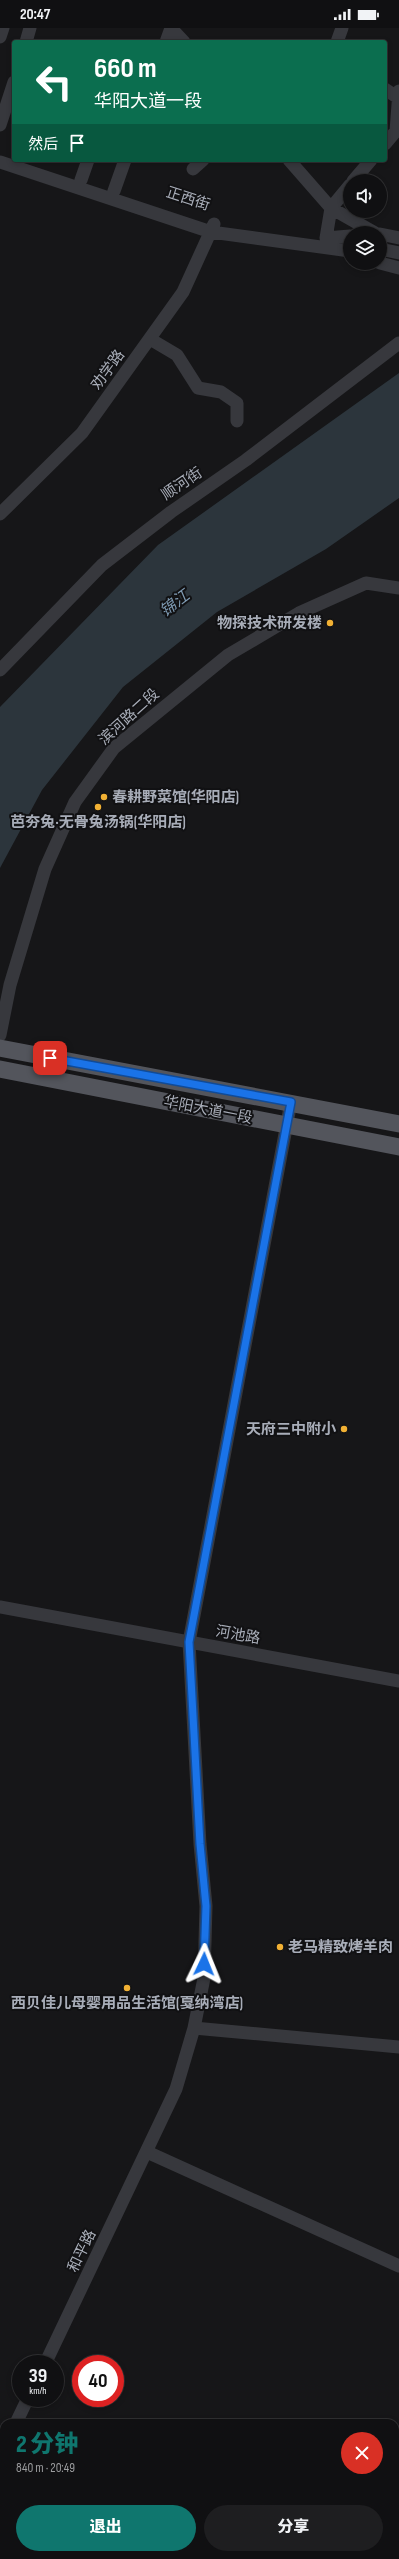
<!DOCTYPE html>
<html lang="zh">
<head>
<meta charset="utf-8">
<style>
  :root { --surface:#101012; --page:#1e1e20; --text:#f1f3f6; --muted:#9c9d9f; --line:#303032; --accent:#0f766e }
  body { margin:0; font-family:"Sofia Sans Condensed","Noto Sans SC",sans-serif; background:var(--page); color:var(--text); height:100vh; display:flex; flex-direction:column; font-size:15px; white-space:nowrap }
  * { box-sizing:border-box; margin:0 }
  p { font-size:13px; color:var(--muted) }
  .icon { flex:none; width:22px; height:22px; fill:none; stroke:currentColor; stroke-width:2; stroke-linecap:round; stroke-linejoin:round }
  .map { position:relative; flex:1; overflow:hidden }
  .sheet { position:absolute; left:0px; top:2391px; width:399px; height:140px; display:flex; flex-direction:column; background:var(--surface); border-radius:12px 12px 0 0; box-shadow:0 2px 6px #0003,0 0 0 1px var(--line) }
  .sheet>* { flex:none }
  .guide { position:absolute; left:12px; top:12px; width:375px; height:122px; border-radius:4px; box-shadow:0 2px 6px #0003,0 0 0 1px var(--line); background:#0b6e4f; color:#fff; overflow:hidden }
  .controls { position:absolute; left:343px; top:146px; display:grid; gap:8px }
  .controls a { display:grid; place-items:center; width:44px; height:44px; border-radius:50%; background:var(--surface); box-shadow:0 2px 6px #0003,0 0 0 1px var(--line); font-size:20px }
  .speed { position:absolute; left:12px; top:2327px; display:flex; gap:8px; font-size:20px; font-weight:700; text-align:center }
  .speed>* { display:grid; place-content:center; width:52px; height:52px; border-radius:50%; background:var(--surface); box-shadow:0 2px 6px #0003,0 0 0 1px var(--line); line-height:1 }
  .speed small { font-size:10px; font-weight:400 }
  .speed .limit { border:6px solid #d22; background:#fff; color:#111 }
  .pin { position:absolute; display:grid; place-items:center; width:34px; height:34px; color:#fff; margin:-17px; border-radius:8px; box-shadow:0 2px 6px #0006 }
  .me { position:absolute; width:44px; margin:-22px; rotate:2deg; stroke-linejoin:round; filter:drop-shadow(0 0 3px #0008) }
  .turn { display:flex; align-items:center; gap:14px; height:84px; padding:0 16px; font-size:18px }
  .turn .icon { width:52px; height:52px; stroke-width:2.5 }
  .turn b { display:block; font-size:28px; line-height:34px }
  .then { display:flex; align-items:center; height:38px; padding:0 16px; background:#0003; gap:8px; font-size:15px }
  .round { display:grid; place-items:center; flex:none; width:42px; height:42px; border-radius:21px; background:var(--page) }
  .head { display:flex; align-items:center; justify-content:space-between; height:68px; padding:0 16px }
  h1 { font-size:24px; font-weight:800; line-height:30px; color:var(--accent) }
  .action { display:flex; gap:8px; margin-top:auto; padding:8px 16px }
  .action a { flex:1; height:46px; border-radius:24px; background:var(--accent); color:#fff; font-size:16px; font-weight:800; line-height:46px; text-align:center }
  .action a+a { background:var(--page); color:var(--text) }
  .status { display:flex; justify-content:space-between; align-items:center; height:28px; padding:0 20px; background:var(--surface); direction:ltr }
  .status svg { height:11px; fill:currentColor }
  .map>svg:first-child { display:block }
</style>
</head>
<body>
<div class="status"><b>20:47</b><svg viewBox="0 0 49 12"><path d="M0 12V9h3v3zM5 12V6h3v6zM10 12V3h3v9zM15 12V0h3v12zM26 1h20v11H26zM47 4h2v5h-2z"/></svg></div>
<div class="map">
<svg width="399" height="2531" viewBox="0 0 399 2531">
  <rect width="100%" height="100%" fill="#161618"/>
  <path fill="#2c353c" d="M 399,345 L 399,470 L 326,521 L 217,584 L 123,659 L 42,762 L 0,840 L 0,679 L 158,517 Z"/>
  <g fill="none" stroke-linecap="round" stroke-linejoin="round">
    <path stroke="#37383d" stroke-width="13" d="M 171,0 L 184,14
      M 0,9 L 3,0
      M 26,14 L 30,0
      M 166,14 L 171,0
      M 337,14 L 342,0
      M 385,61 L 398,70
      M 0,97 L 14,54
      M 385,116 L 396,103 L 399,63
      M 289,132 L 331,180 L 375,205
      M 0,134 L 211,204 L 350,223
      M 193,141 L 203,132
      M 81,152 L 88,132
      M 353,153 L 371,132
      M 114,163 L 125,132
      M 331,180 L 326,210 L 350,208
      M 331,180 L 350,157
      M 380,206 L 399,210
      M 380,221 L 399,225
      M 380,235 L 399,240
      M 150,311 L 177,327 L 198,360 L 221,364 L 237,375 L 237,393
      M 0,486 L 82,405 L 183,264 L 214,196
      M 0,642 L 102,537 L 171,484 L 246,432 L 399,315
      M 0,1007 L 10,957 L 45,841 L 75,774 L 114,720 L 228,627 L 299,585 L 366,555 L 399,560
      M 0,1579 L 399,1653
      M 194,2000 L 399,2019
      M 147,2124 L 399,2238
      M 45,2336 L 176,2061 L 194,2000 L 204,1950 L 206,1878 L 200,1816 L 189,1614 L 291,1074
      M 16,2395 L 28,2370
      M 0,2429 L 4,2421"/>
    <path stroke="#53555c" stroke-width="17" d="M 0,1020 L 399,1096
      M 0,1041 L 399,1119"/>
  </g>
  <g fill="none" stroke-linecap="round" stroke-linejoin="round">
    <defs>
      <path id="route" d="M 50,1030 L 291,1074 L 189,1614 L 200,1816 L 206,1878 L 204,1936"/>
    </defs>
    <use href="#route" stroke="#114b97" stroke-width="10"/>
    <use href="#route" stroke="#1a73e8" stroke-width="7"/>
  </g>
  <g fill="#f2b134" stroke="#111113" stroke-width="1.5">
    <circle cx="330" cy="595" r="4"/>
    <circle cx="104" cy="769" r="4"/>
    <circle cx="98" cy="779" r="4"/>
    <circle cx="344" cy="1401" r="4"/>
    <circle cx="280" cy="1919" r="4"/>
    <circle cx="127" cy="1960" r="4"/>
  </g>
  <g text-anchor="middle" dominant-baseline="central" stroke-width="4" stroke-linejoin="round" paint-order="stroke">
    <g font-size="15" fill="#a8adb8" stroke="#111113">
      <text transform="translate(188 171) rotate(18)">正西街</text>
      <text transform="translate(108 342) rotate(-54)">劝学路</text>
      <text transform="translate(182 456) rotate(-34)">顺河街</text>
      <text transform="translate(129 689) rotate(-42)">滨河路二段</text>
      <text transform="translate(208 1082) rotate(11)">华阳大道一段</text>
      <text transform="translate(238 1607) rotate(10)">河池路</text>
      <text transform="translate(82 2223) rotate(-64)">和平路</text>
    </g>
    <g font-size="15" font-weight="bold" fill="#a8adb8" stroke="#111113" text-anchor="end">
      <text x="322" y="595">物探技术研发楼</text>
      <text x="112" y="769" text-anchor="start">春耕野菜馆(华阳店)</text>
      <text x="98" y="794" text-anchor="middle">芭夯兔·无骨兔汤锅(华阳店)</text>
      <text x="336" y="1401">天府三中附小</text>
      <text x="288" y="1919" text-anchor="start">老马精致烤羊肉</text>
      <text x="127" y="1975" text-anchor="middle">西贝佳儿母婴用品生活馆(戛纳湾店)</text>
    </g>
    <g font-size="16" font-style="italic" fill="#7f9bb3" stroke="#111113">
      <text transform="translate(175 576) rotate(-37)">锦江</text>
    </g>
  </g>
</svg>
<div class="controls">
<a><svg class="icon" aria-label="sound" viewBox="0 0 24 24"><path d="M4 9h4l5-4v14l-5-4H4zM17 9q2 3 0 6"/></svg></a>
<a><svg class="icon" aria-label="layers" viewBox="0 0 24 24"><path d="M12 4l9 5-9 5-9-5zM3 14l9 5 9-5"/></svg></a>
</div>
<div class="speed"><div>39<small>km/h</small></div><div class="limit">40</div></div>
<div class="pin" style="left:50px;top:1030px;background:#d93025"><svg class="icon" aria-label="arrive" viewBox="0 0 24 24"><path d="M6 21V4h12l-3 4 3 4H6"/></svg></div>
<svg class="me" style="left:204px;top:1936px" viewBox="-20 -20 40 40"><path d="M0-17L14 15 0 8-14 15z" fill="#1a73e8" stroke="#fff" stroke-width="4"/></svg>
<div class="guide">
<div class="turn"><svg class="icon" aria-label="left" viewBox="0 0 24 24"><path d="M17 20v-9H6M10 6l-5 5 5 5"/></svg><div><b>660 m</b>华阳大道一段</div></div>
<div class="then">然后<svg class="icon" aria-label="arrive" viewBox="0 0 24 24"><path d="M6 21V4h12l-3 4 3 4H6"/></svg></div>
</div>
<section class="sheet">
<div class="head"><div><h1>2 分钟</h1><p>840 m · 20:49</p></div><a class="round" style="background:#d93025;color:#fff"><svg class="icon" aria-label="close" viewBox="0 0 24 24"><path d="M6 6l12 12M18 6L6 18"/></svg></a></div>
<div class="action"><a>退出</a><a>分享</a></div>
</section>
</div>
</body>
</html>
